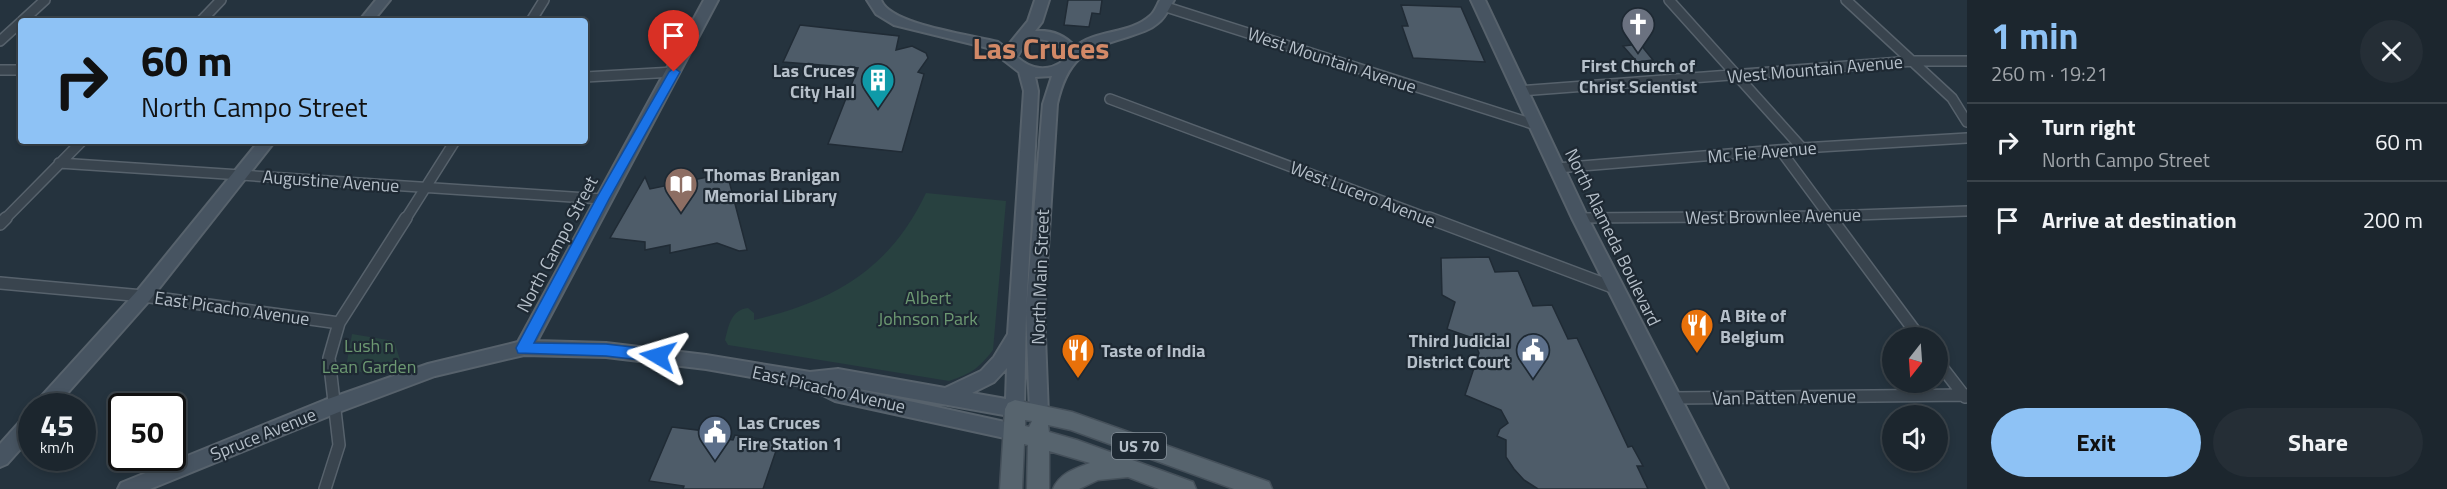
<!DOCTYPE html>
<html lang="en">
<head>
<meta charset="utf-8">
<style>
  :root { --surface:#1c262e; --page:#252e36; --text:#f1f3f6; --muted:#a0a5aa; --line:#3a434a; --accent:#8ec2f5 }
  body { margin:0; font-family:"Titillium Web",sans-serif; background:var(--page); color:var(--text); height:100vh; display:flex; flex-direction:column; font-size:22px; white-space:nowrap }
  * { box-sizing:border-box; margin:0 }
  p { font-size:20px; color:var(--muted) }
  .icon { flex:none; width:33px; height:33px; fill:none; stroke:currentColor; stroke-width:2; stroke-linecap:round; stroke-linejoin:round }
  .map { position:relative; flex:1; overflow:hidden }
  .sheet { display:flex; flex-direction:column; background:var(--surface); width:480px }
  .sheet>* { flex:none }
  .top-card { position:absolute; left:18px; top:18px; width:570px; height:126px; border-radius:6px; box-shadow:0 3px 9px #0003,0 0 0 2px var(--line); background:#8ec2f5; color:#111; overflow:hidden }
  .needle { width:39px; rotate:197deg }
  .buttons { position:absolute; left:1882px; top:327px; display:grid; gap:12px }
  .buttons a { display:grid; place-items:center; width:66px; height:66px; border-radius:50%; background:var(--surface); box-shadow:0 3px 9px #0003,0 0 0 2px var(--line); font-size:30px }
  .speed { position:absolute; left:18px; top:393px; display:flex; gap:12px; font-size:30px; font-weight:700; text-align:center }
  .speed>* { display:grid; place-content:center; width:78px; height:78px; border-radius:50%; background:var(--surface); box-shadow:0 3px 9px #0003,0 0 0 2px var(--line); line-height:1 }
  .speed small { font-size:15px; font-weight:400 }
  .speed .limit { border:3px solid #111; border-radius:9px; background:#fff; color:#111 }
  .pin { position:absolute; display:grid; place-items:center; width:51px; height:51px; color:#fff; margin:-62px -26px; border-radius:50% 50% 50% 0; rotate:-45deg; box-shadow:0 0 6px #0007 }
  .pin .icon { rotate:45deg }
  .me { position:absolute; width:66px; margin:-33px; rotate:277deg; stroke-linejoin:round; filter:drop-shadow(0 0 4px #0008) }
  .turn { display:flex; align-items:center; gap:21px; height:126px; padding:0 24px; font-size:27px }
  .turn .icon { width:78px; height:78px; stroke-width:2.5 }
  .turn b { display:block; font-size:42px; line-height:51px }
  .round { display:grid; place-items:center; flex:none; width:63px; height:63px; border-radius:32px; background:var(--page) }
  .head { display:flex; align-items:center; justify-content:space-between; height:102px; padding:0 24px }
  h1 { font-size:36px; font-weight:700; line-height:45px; color:var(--accent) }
  .button { display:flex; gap:12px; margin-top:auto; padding:12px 24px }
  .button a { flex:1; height:69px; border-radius:36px; background:var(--accent); color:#111; font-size:24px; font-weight:700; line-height:69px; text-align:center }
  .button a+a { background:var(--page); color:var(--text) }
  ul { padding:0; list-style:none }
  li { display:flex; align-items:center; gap:18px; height:78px; padding:0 24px; border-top:2px solid var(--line) }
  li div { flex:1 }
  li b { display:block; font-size:22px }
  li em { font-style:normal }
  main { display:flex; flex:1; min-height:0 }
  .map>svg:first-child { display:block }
</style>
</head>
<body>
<main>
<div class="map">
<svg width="1967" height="489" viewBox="0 0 1967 489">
  <rect width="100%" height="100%" fill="#25333e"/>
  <path fill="#284140" d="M 926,193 L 1006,201 L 993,350 C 978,369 972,373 949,381 L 728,345 L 725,340 C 729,325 731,310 748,308 L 754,313 L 754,320 C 834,301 890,269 926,193 Z
    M 352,334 L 394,341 L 401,363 L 369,375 L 346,367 Z"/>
  <path fill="#4e5c69" stroke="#202b35" stroke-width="1.5" d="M 1068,0 L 1102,0 L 1100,14 L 1092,13 L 1089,27 L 1064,25 Z
    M 1401,5 L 1461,7 L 1485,62 L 1413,58 L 1402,26 L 1408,26 Z
    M 800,25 L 899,36 L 896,50 L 912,46 L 926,53 L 928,58 L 918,72 L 924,74 L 902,152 L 828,144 L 858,68 L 783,62 Z
    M 1640,44 L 1653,60 L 1637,62 L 1623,46 Z
    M 727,173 L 747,250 L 739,251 L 717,243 L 670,253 L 670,245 L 645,250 L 645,242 L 610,238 L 645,177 L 650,189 Z
    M 1489,257 L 1495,272 L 1518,271 L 1533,306 L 1552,305 L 1568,339 L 1577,338 L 1628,447 L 1632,446 L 1643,466 L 1637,466 L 1648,489 L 1538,489 L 1524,480 L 1514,469 L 1506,457 L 1506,440 L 1497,436 L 1500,429 L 1508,423 L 1501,410 L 1465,395 L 1479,353 L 1473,338 L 1447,329 L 1455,302 L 1442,295 L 1441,258 Z
    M 672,427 L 705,431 L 703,436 L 733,440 L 735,435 L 779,442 L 763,489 L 683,489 L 684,486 L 649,481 Z"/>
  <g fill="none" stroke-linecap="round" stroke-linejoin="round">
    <defs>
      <path id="street-far1" d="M 1669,0 L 1802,148
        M 1846,0 L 1952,98 L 1967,122
        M 1163,6 L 1536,125
        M 22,21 L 45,0
        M 201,21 L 221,0
        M 531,21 L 544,0
        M 0,41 L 21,22
        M 0,70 L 21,70
        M 585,77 L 674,72
        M 1519,91 L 1914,61 L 1967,61
        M 1110,99 L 1433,220
        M 1781,151 L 1832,220
        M 59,163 L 602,199
        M 1557,168 L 1802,148 L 1967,138
        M 1580,218 L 1828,216 L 1967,211
        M 4,220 L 82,141
        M 405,220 L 455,141"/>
      <path id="street" d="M 1429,218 L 1615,288
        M 1831,218 L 1920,338
        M 0,224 L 6,218
        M 0,283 L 143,296 L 339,323 L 329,358 L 339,445 L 325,489
        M 339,323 L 406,218
        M 1938,362 L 1965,397
        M 1673,398 L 1967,395"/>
      <path id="secondary" d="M 376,0 L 390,0 L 373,21 L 359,21 Z
        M 704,0 L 718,0 L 537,341 L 606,343 L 706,355 L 810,372 L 838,369 L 945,388 L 981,371 L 994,357 L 1008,334 L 1024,91 L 1019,72 L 988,48 L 894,25 L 876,14 L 867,0 L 881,0 C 890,25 972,35 998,42 L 1006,48 L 1028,21 L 1035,0 L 1049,0 L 1042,22 L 1035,31 C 1051,30 1065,35 1075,47 C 1096,29 1129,35 1150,16 C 1155,12 1157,5 1160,0 L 1174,0 C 1169,8 1166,17 1158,23 C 1149,31 1136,34 1124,38 C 1083,50 1067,60 1057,104 L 1044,311 L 1048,414 L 1046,420 L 1039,422 L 1032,420 L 1030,414 L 1026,311 L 1043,104 L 1052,76 L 1035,77 L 1038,91 L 1026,313 L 1024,409 L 1022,415 L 1015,417 L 836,385 L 1014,424 L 1021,426 L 1024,432 L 1021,438 L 1014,440 L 835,401 L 807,387 L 706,369 L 606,357 L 524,355 L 435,376 L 339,412 L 150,489 L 118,489 L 121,483 L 325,400 L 428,364 L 518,342 ZM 1037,39 C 1049,40 1058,43 1065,52 L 1063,61 C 1048,72 1031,70 1017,57 L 1024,44 ZM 1007,368 L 1006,399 L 972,393 L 994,382 Z
        M 1471,0 L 1485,0 L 1588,218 L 1728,489 L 1708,489 L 1572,218 Z
        M 259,141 L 275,141 L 149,301 L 56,406 L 36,406 L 38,400 L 137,291 Z
        M 32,414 L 32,436 L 7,464 L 0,467 L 0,444 L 25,416 Z"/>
      <path id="primary" d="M 1015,400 L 1072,412 L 1269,482 L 1272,489 L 1234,489 L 1071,430 L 1048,425 L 1049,432 L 1077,440 L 1193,482 L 1196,489 L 1159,489 L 1128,477 L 1098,480 L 1079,489 L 1053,489 C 1060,473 1074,469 1090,463 L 1049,451 L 1049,489 L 1027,489 L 1028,445 L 1024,444 L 1022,489 L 1000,489 L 1005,409 L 1008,403 ZM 1025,420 L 1032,421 L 1029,427 L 1025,426 Z"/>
    </defs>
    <use href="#street-far1" stroke="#57626c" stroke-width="12"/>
    <use href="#street" stroke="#57626c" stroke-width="14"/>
    <use href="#secondary" stroke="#57626c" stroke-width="4"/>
    <use href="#primary" stroke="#45505a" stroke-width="3"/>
    <use href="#street-far1" stroke="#39444e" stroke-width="9"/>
    <use href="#street" stroke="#39444e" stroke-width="11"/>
    <use href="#secondary" fill="#475461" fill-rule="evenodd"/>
    <use href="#primary" fill="#57646e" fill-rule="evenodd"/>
  </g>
  <path fill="#1a73e8" stroke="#114b97" stroke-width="1.5" d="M 674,68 L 680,72 L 609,199 L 534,343 L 606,344 L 658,350 L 664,352 L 666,356 L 664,361 L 658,362 L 606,356 L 518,353 L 516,348 L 596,199 L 669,72 Z"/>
  <defs>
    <symbol id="church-pin" viewBox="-11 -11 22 30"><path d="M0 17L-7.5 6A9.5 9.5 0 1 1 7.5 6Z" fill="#6b7280" stroke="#1e2933"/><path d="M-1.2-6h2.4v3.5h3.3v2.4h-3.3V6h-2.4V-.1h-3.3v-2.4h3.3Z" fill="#fff"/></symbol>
    <symbol id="building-pin" viewBox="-11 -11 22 30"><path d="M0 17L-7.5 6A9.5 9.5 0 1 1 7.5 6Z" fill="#0f9aa8" stroke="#1e2933"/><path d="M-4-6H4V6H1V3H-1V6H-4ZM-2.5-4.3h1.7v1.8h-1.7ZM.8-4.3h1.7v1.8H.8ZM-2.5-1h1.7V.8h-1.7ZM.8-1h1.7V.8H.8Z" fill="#fff"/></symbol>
    <symbol id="library-pin" viewBox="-11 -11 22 30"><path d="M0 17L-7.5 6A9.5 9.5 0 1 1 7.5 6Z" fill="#8d6e63" stroke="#1e2933"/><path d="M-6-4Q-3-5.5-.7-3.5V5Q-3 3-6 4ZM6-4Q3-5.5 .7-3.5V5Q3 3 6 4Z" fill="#fff"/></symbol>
    <symbol id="restaurant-pin" viewBox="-11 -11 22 30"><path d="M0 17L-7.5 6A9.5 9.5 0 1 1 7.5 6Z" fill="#e8710a" stroke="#1e2933"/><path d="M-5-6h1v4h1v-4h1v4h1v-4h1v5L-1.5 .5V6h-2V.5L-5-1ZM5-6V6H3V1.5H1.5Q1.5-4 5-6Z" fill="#fff"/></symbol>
    <symbol id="civic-pin" viewBox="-11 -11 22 30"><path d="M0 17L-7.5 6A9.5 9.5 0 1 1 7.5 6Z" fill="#5c6f8a" stroke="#1e2933"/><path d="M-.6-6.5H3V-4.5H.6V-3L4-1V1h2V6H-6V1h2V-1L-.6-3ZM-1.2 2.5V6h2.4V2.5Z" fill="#fff"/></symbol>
  </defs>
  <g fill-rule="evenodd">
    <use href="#church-pin" x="1619" y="5" width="38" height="52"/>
    <use href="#building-pin" x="859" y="61" width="38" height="52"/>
    <use href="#library-pin" x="662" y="165" width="38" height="52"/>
    <use href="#restaurant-pin" x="1678" y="306" width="38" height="52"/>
    <use href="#restaurant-pin" x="1059" y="331" width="38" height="52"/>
    <use href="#civic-pin" x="1514" y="331" width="38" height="52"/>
    <use href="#civic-pin" x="696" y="413" width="38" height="52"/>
  </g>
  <g text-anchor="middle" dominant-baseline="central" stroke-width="4.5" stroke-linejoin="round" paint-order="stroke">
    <rect fill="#1e2933" stroke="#88929c" stroke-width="1.5" x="1112" y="433" width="54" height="26" rx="4.5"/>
    <g font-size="16" font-weight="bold" fill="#b5bfc9">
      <text x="1139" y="446">US 70</text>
    </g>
    <g font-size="18" fill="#b5bfc9" stroke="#1e2933">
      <text transform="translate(1332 60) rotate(18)">West Mountain Avenue</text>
      <text transform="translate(1815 69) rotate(-5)">West Mountain Avenue</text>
      <text transform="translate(1762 152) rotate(-5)">Mc Fie Avenue</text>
      <text transform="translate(331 181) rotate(4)">Augustine Avenue</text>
      <text transform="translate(1363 194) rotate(21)">West Lucero Avenue</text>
      <text transform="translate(1773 216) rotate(-1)">West Brownlee Avenue</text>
      <text transform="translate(1613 237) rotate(64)">North Alameda Boulevard</text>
      <text transform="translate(557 244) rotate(-62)">North Campo Street</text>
      <text transform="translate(1040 277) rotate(-88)">North Main Street</text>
      <text transform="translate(232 308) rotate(8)">East Picacho Avenue</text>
      <text transform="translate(829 389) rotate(13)">East Picacho Avenue</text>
      <text transform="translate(1784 397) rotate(-1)">Van Patten Avenue</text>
      <text transform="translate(263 434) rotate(-22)">Spruce Avenue</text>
    </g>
    <g font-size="18" font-weight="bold" fill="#b5bfc9" stroke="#1e2933" text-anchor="start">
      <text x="1638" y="65" text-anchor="middle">First Church of<tspan x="1638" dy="21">Christ Scientist</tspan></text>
      <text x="855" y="70" text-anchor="end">Las Cruces<tspan x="855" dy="21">City Hall</tspan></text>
      <text x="704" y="174">Thomas Branigan<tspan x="704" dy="21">Memorial Library</tspan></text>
      <text x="1720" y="315">A Bite of<tspan x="1720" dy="21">Belgium</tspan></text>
      <text x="1510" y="340" text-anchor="end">Third Judicial<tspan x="1510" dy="21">District Court</tspan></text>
      <text x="1101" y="350">Taste of India</text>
      <text x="738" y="422">Las Cruces<tspan x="738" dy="21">Fire Station 1</tspan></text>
    </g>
    <g font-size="18" fill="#6d9972" stroke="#1e2933">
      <text x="928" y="297">Albert<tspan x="928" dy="21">Johnson Park</tspan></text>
      <text x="369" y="345">Lush n<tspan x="369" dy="21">Lean Garden</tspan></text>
    </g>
    <g font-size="30" font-weight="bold" fill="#d28967" stroke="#1e2933">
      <text x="1041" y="48">Las Cruces</text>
    </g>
  </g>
</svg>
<div class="buttons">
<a><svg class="needle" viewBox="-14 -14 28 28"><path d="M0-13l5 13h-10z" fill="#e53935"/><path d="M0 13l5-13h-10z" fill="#a0a5aa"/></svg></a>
<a><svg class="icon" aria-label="sound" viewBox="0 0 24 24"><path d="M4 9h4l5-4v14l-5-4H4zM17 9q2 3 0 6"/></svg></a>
</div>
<div class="speed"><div>45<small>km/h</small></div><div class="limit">50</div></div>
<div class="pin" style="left:674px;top:72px;background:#d93025"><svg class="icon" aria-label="arrive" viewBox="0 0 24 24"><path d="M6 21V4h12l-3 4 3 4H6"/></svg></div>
<svg class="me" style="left:658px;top:356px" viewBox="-20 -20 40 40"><path d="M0-17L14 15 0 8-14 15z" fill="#1a73e8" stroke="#fff" stroke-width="4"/></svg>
<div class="top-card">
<div class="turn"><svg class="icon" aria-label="right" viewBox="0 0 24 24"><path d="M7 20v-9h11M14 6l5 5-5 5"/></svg><div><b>60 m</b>North Campo Street</div></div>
</div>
</div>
<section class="sheet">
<div class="head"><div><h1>1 min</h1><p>260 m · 19:21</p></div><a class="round"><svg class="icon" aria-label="close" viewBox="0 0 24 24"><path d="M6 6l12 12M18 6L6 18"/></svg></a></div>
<ul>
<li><svg class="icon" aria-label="right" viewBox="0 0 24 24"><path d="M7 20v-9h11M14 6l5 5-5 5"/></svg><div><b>Turn right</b><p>North Campo Street</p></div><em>60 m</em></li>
<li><svg class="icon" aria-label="arrive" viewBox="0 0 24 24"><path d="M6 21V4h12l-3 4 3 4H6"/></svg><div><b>Arrive at destination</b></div><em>200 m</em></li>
</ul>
<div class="button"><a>Exit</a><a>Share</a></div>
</section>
</main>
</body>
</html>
